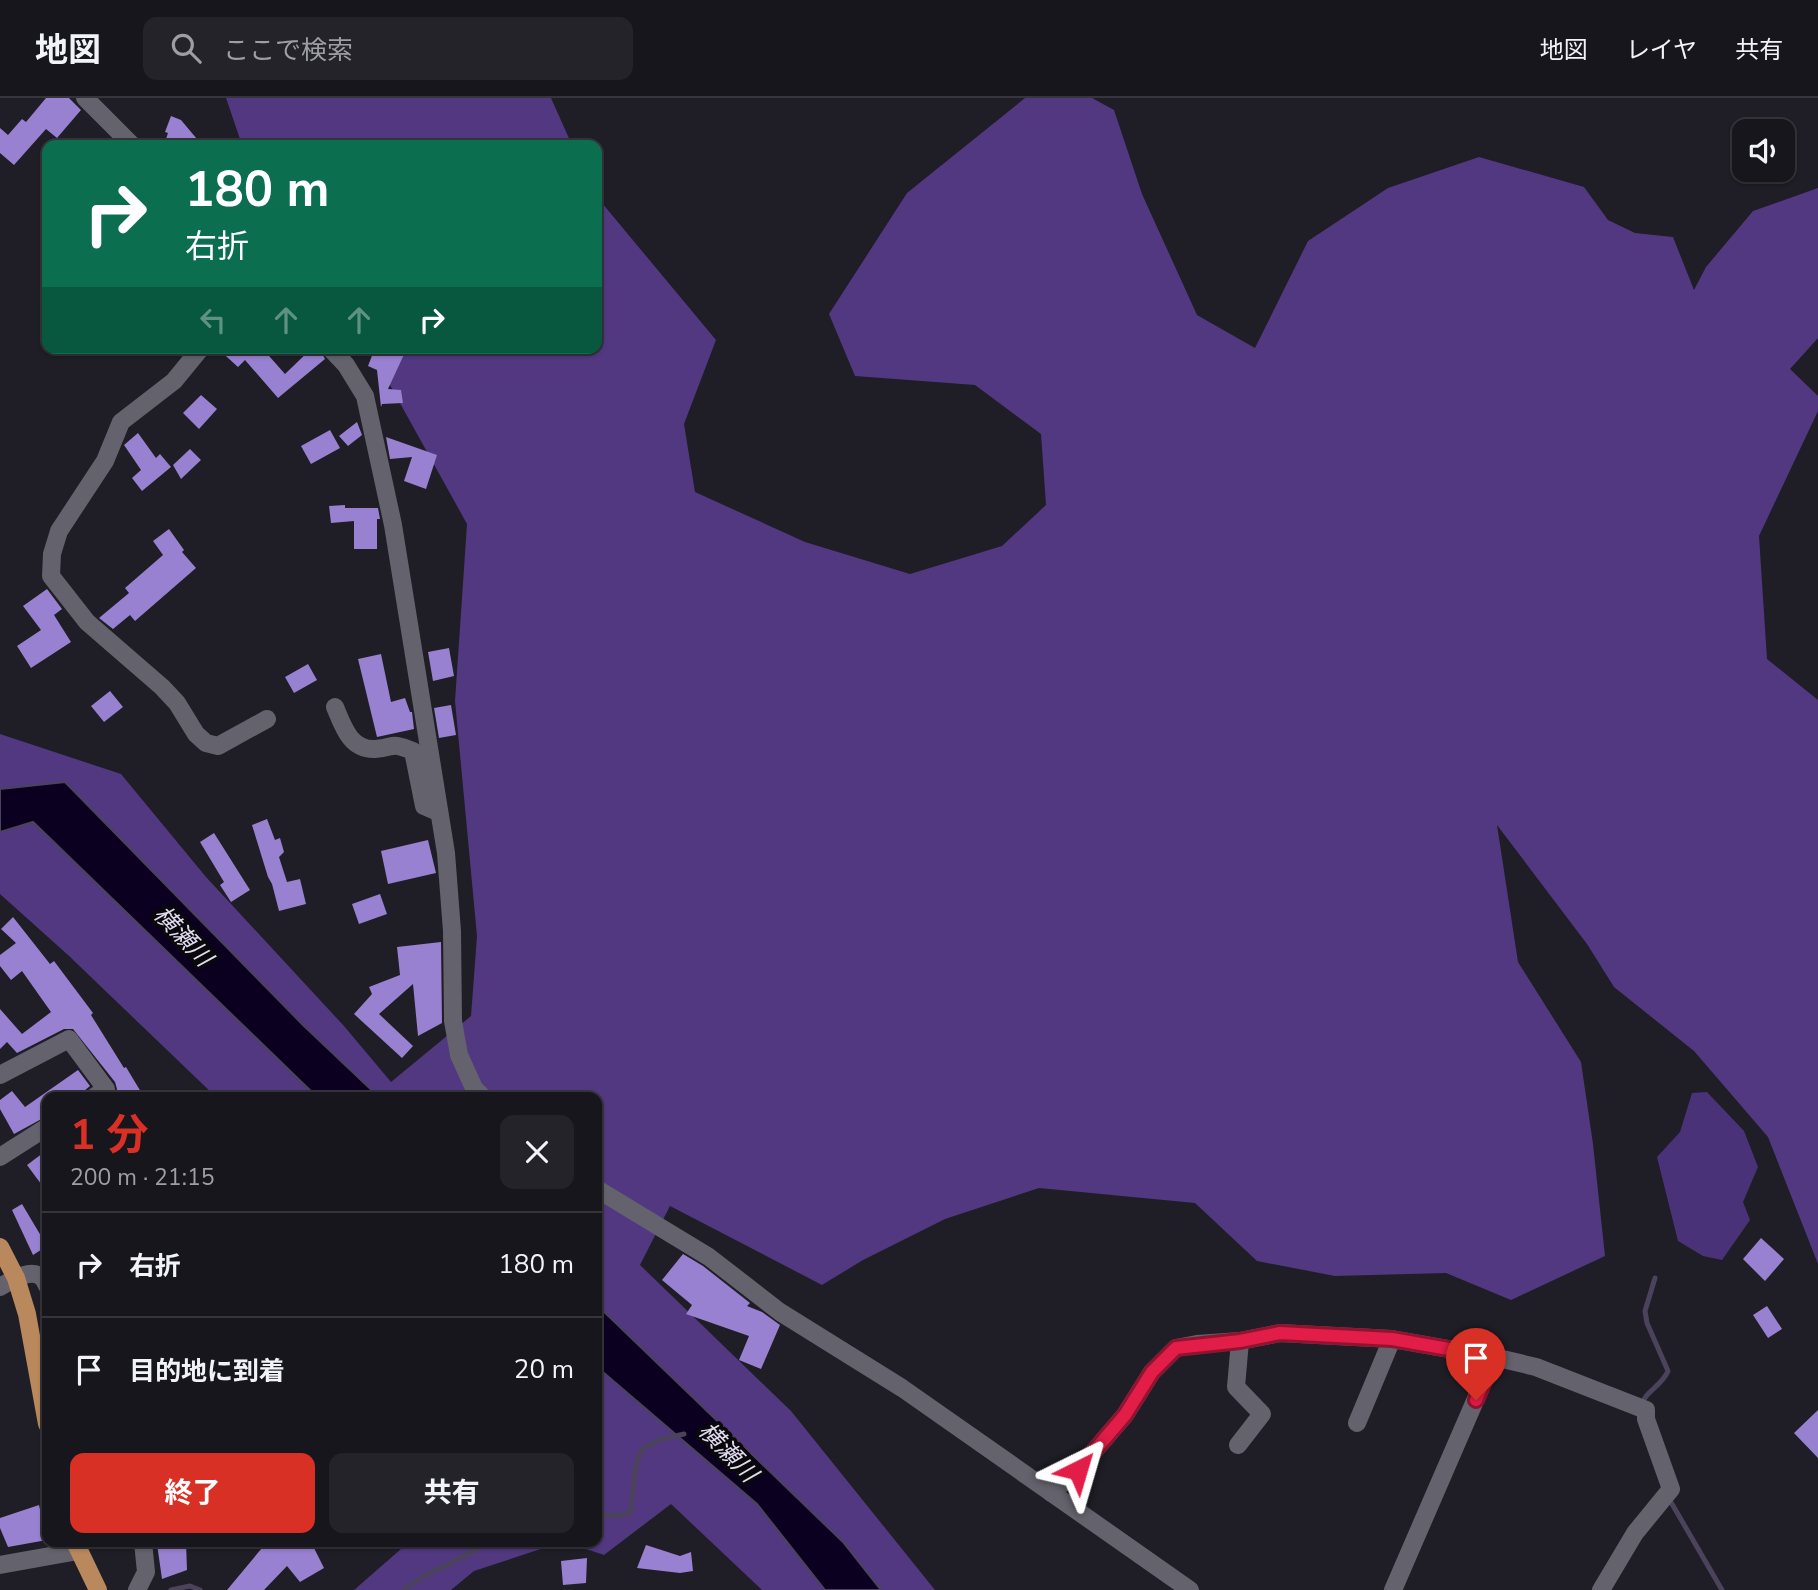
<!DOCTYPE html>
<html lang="ja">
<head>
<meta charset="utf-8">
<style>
  :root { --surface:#17161c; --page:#242329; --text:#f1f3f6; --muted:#9e9fa3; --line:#36353b; --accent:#d93025 }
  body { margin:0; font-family:"Nunito Sans","Noto Sans JP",sans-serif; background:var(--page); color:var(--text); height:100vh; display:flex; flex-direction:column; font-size:26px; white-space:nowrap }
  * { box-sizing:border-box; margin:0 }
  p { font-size:23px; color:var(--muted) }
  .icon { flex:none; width:38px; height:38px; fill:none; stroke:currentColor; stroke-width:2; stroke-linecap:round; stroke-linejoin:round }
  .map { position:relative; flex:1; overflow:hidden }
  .sheet { position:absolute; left:42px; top:994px; width:560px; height:455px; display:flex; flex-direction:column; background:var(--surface); border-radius:14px; box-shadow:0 2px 5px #0004,0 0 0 2px var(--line) }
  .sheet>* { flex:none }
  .hud { position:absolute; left:42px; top:42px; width:560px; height:214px; border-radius:14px; box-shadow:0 2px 5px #0004,0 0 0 2px var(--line); background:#0b6e4f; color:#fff; overflow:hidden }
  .controls { position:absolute; left:1732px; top:21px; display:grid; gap:14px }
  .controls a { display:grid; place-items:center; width:63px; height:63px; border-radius:14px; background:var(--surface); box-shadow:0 2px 5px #0004,0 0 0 2px var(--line); font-size:35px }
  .pin { position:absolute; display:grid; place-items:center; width:60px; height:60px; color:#fff; margin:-72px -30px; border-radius:50% 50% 50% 0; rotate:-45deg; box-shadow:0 0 7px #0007 }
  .pin .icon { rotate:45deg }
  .me { position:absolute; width:77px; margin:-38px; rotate:40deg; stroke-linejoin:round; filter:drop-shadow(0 0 5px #0008) }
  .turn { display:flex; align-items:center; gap:24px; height:147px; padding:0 28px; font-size:32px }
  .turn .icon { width:91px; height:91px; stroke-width:2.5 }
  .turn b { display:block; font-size:49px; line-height:60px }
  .lanes { display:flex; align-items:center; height:66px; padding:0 28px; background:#0003; justify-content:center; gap:35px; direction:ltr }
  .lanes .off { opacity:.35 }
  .round { display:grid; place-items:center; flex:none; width:74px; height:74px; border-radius:14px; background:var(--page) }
  .overview { display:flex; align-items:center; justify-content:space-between; height:119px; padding:0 28px }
  h1 { font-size:42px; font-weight:700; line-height:52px; color:var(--accent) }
  .cta { display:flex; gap:14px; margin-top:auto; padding:14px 28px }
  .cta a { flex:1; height:80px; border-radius:14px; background:var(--accent); color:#fff; font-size:28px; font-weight:700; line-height:80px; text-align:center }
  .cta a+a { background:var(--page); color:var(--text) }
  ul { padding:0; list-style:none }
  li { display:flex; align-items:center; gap:21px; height:105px; padding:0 28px; border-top:2px solid var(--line) }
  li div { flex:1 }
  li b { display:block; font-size:26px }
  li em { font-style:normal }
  header { display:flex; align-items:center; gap:42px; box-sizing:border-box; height:98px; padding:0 35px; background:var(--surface); border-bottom:2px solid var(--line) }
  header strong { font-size:33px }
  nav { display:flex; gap:38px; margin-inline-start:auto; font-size:24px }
  .search { width:490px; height:63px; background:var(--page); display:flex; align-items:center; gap:18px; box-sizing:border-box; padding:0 24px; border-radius:14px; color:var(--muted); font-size:26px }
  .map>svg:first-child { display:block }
</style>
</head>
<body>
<header>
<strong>地図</strong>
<div class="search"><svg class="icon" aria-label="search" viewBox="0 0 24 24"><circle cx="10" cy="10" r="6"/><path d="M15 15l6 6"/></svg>ここで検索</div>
<nav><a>地図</a><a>レイヤ</a><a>共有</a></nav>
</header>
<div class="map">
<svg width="1818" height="1492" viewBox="0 0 1818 1492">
  <rect width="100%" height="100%" fill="#1f1d25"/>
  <path fill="#4a3278" d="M 1707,994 L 1744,1033 L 1758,1069 L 1743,1104 L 1750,1122 L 1722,1162 L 1703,1158 L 1678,1143 L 1657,1059 L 1680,1034 L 1692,995 Z"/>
  <path fill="#513880" d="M 226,0 L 551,0 L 572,47 L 242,47 Z
    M 1025,0 L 1092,0 L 1114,12 L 1142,96 L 1197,217 L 1255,250 L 1308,143 L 1388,90 L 1479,59 L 1584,89 L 1608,122 L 1635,135 L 1673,139 L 1694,192 L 1706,169 L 1753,113 L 1818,90 L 1818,240 L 1790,271 L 1818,298 L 1818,313 L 1759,438 L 1767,561 L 1818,602 L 1818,1166 L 1768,1039 L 1694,953 L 1614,889 L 1587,846 L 1497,727 L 1518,864 L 1581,964 L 1593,1046 L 1605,1158 L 1511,1202 L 1446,1175 L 1335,1178 L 1257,1163 L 1195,1105 L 1039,1090 L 945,1121 L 863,1162 L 822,1187 L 670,1108 L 640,1167 L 791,1313 L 935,1492 L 762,1492 L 671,1406 L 604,1457 L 565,1444 L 597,1444 L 597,999 L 216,999 L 68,857 L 0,796 L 0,636 L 121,676 L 206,779 L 344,928 L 391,984 L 471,918 L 477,838 L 455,603 L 467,426 L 380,269 L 365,250 L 597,250 L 597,99 L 716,242 L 684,326 L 695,394 L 805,444 L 910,476 L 1002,448 L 1046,407 L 1041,336 L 975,287 L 855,278 L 829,216 L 907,95 Z
    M 409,1444 L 562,1444 L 474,1473 L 451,1492 L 354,1492 Z"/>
  <path fill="#0c0020" stroke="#4b435b" stroke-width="2" d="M 65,684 L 303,927 L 379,999 L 317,999 L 33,724 L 0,734 L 0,691 Z
    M 597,1207 L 843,1444 L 881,1492 L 825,1492 L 757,1406 L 597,1269 Z"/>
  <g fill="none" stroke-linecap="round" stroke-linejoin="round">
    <path stroke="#4b435b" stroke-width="5" d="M 1641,1308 C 1645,1293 1662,1288 1668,1273 L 1647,1225 L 1645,1213 L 1655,1180
      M 1668,1399 L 1722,1492
      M 597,1418 L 624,1417 L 631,1413 L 636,1366 L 642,1352 L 658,1342 L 684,1336
      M 171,1492 L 190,1488 L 200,1492
      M 404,1492 C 429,1471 462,1464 487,1444"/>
  </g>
  <path fill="#9881d0" d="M 46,0 L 69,0 L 81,12 L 57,40 L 46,31 L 14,67 L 0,55 L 0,30 L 8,37 L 22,21 L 26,24 Z
    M 171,18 L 181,22 L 202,47 L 164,47 L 168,35 L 165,34 Z
    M 217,250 L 262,250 L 285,276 L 312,250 L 319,250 L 325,261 L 278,300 L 245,262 L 238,269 Z
    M 375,250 L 407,250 L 388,291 L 401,292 L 403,305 L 382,306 L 381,309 L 377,272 L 368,268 Z
    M 201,297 L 217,311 L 199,331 L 183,315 Z
    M 357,324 L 362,337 L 348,348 L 339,338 Z
    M 330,332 L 340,350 L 311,366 L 301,348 Z
    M 138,335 L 156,360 L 160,356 L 171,369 L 142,393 L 132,380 L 141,372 L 124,347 Z
    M 386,339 L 437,357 L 426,391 L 404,383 L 412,359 L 390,361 Z
    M 190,351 L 201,362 L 181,381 L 173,367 Z
    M 345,407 L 345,410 L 378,410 L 380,421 L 377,421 L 377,451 L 354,451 L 354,423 L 331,425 L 329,408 Z
    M 169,431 L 184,452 L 182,454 L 196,470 L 135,523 L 130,517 L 113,531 L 99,520 L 129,495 L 125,490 L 163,457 L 153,443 Z
    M 47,491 L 62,511 L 54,517 L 71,544 L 31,570 L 17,548 L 41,532 L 23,508 Z
    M 449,550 L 454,578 L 433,583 L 428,554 Z
    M 381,556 L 391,604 L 405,600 L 410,614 L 412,614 L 414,631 L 377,639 L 358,561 Z
    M 308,566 L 317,582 L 294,595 L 285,579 Z
    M 110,593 L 123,609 L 104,624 L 91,608 Z
    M 451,607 L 456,637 L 439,640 L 434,610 Z
    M 267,721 L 275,742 L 280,740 L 284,754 L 279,759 L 287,784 L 300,781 L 306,806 L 279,813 L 272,786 L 268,779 L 252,727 Z
    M 214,735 L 250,792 L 231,804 L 220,787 L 224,784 L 200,744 Z
    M 428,742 L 436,775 L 388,786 L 381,753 Z
    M 380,796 L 387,816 L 359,826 L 352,806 Z
    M 13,819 L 50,866 L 54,863 L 93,915 L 91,917 L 124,970 L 126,969 L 144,999 L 113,999 L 117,991 L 115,984 L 73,931 L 64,931 L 17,955 L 7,944 L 0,951 L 0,911 L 22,936 L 51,914 L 22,873 L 11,882 L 0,868 L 0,857 L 16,845 L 1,831 Z
    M 441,844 L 442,925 L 418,938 L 413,886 L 379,916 L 413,948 L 402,960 L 354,916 L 372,896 L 369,889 L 400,877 L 397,849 Z
    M 78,972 L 90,988 L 84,993 L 83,999 L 47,999 L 47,1018 L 14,1036 L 0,1011 L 0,1002 L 12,993 L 25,1009 Z
    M 47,1052 L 47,1094 L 27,1067 Z
    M 22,1106 L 47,1148 L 33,1157 L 12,1112 Z
    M 1761,1140 L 1784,1161 L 1765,1183 L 1743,1161 Z
    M 683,1156 L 703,1168 L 750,1205 L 747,1208 L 762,1214 L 780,1227 L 761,1271 L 739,1262 L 749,1238 L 686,1216 L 692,1207 L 662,1182 Z
    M 1767,1208 L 1782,1231 L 1768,1240 L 1753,1217 Z
    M 1818,1312 L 1818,1360 L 1794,1335 Z
    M 39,1407 L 47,1442 L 8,1449 L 0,1430 L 0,1420 Z
    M 166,1444 L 186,1444 L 187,1472 L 162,1481 L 157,1446 Z
    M 267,1444 L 311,1444 L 324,1470 L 300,1484 L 287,1468 L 264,1492 L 227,1492 Z
    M 646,1447 L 680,1458 L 691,1454 L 693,1473 L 680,1475 L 637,1470 Z
    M 587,1460 L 586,1485 L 563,1487 L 561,1463 Z"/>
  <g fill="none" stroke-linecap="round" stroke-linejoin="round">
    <path stroke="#64626c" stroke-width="18" d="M 85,0 L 132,47
      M 201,250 L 174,283 L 121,324 L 105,363 L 59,433 L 52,456 L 51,478 L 87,524 L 162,589 L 177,605 L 196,636 L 206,645 L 218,648 L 267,621
      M 330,250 L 346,267 L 365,298 L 393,427 L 446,755 L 452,833 L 453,923 L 459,957 L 474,990 L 483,999
      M 335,609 C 343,628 350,652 375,651 C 396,650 388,643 413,653 L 424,708 L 438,714
      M 0,977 L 69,941 L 106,991 L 94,999
      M 0,1059 L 47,1029
      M 597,1091 L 709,1159 L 780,1214 L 902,1290 L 1190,1492
      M 0,1189 C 14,1181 39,1164 47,1188
      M 1357,1325 L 1392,1241
      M 1238,1347 L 1262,1316 L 1236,1289 L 1240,1243
      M 1051,1395 L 1078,1372 L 1125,1317 L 1152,1274 L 1176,1250 L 1197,1246 L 1240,1243 L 1280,1235 L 1392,1241 L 1494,1259 L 1536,1269 L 1646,1312 L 1646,1321 L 1671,1391 L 1635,1435 L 1601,1492
      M 0,1467 L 78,1453
      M 137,1492 L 146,1474 L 143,1444
      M 1393,1492 L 1494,1259"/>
    <path stroke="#b9885c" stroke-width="18" d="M 0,1149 L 16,1180 L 27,1216 L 47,1326
      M 75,1444 L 98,1492"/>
  </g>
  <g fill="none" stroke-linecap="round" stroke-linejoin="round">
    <defs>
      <path id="route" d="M 1078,1372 L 1125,1317 L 1152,1274 L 1176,1250 L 1240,1243 L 1280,1235 L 1392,1241 L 1494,1259 L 1476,1302"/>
    </defs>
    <use href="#route" stroke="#92132f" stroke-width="18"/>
    <use href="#route" stroke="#e11d48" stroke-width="12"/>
  </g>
  <g text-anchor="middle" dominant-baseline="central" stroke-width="7" stroke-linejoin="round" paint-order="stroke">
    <g font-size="24" font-style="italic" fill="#e0dbf0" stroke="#09080b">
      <text transform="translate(183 838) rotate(47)">横瀬川</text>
      <text transform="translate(728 1354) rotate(46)">横瀬川</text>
    </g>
  </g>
</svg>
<div class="controls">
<a><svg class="icon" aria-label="sound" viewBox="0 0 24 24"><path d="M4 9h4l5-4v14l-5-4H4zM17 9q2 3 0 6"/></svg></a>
</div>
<div class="pin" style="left:1476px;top:1302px;background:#d93025"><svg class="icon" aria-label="arrive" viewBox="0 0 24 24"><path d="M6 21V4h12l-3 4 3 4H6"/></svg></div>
<svg class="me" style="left:1078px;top:1372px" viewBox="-20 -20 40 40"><path d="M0-17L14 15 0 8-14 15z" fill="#e11d48" stroke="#fff" stroke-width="4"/></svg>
<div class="hud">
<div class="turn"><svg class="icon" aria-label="right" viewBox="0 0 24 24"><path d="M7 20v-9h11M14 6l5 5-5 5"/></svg><div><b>180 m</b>右折</div></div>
<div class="lanes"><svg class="icon off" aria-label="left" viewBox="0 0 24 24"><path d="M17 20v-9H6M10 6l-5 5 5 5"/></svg><svg class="icon off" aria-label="ahead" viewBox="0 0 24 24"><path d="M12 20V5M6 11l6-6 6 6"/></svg><svg class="icon off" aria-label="ahead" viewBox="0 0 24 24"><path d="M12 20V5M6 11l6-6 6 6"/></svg><svg class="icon" aria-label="right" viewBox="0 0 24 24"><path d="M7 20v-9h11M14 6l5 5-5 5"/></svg></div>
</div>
<section class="sheet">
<div class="overview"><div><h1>1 分</h1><p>200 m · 21:15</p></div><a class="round"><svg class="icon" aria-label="close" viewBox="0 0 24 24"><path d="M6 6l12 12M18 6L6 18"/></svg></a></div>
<ul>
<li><svg class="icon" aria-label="right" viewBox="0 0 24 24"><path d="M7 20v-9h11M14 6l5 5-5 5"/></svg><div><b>右折</b></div><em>180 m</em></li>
<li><svg class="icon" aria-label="arrive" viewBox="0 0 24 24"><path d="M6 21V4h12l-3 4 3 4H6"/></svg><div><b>目的地に到着</b></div><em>20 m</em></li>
</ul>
<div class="cta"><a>終了</a><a>共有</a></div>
</section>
</div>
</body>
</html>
